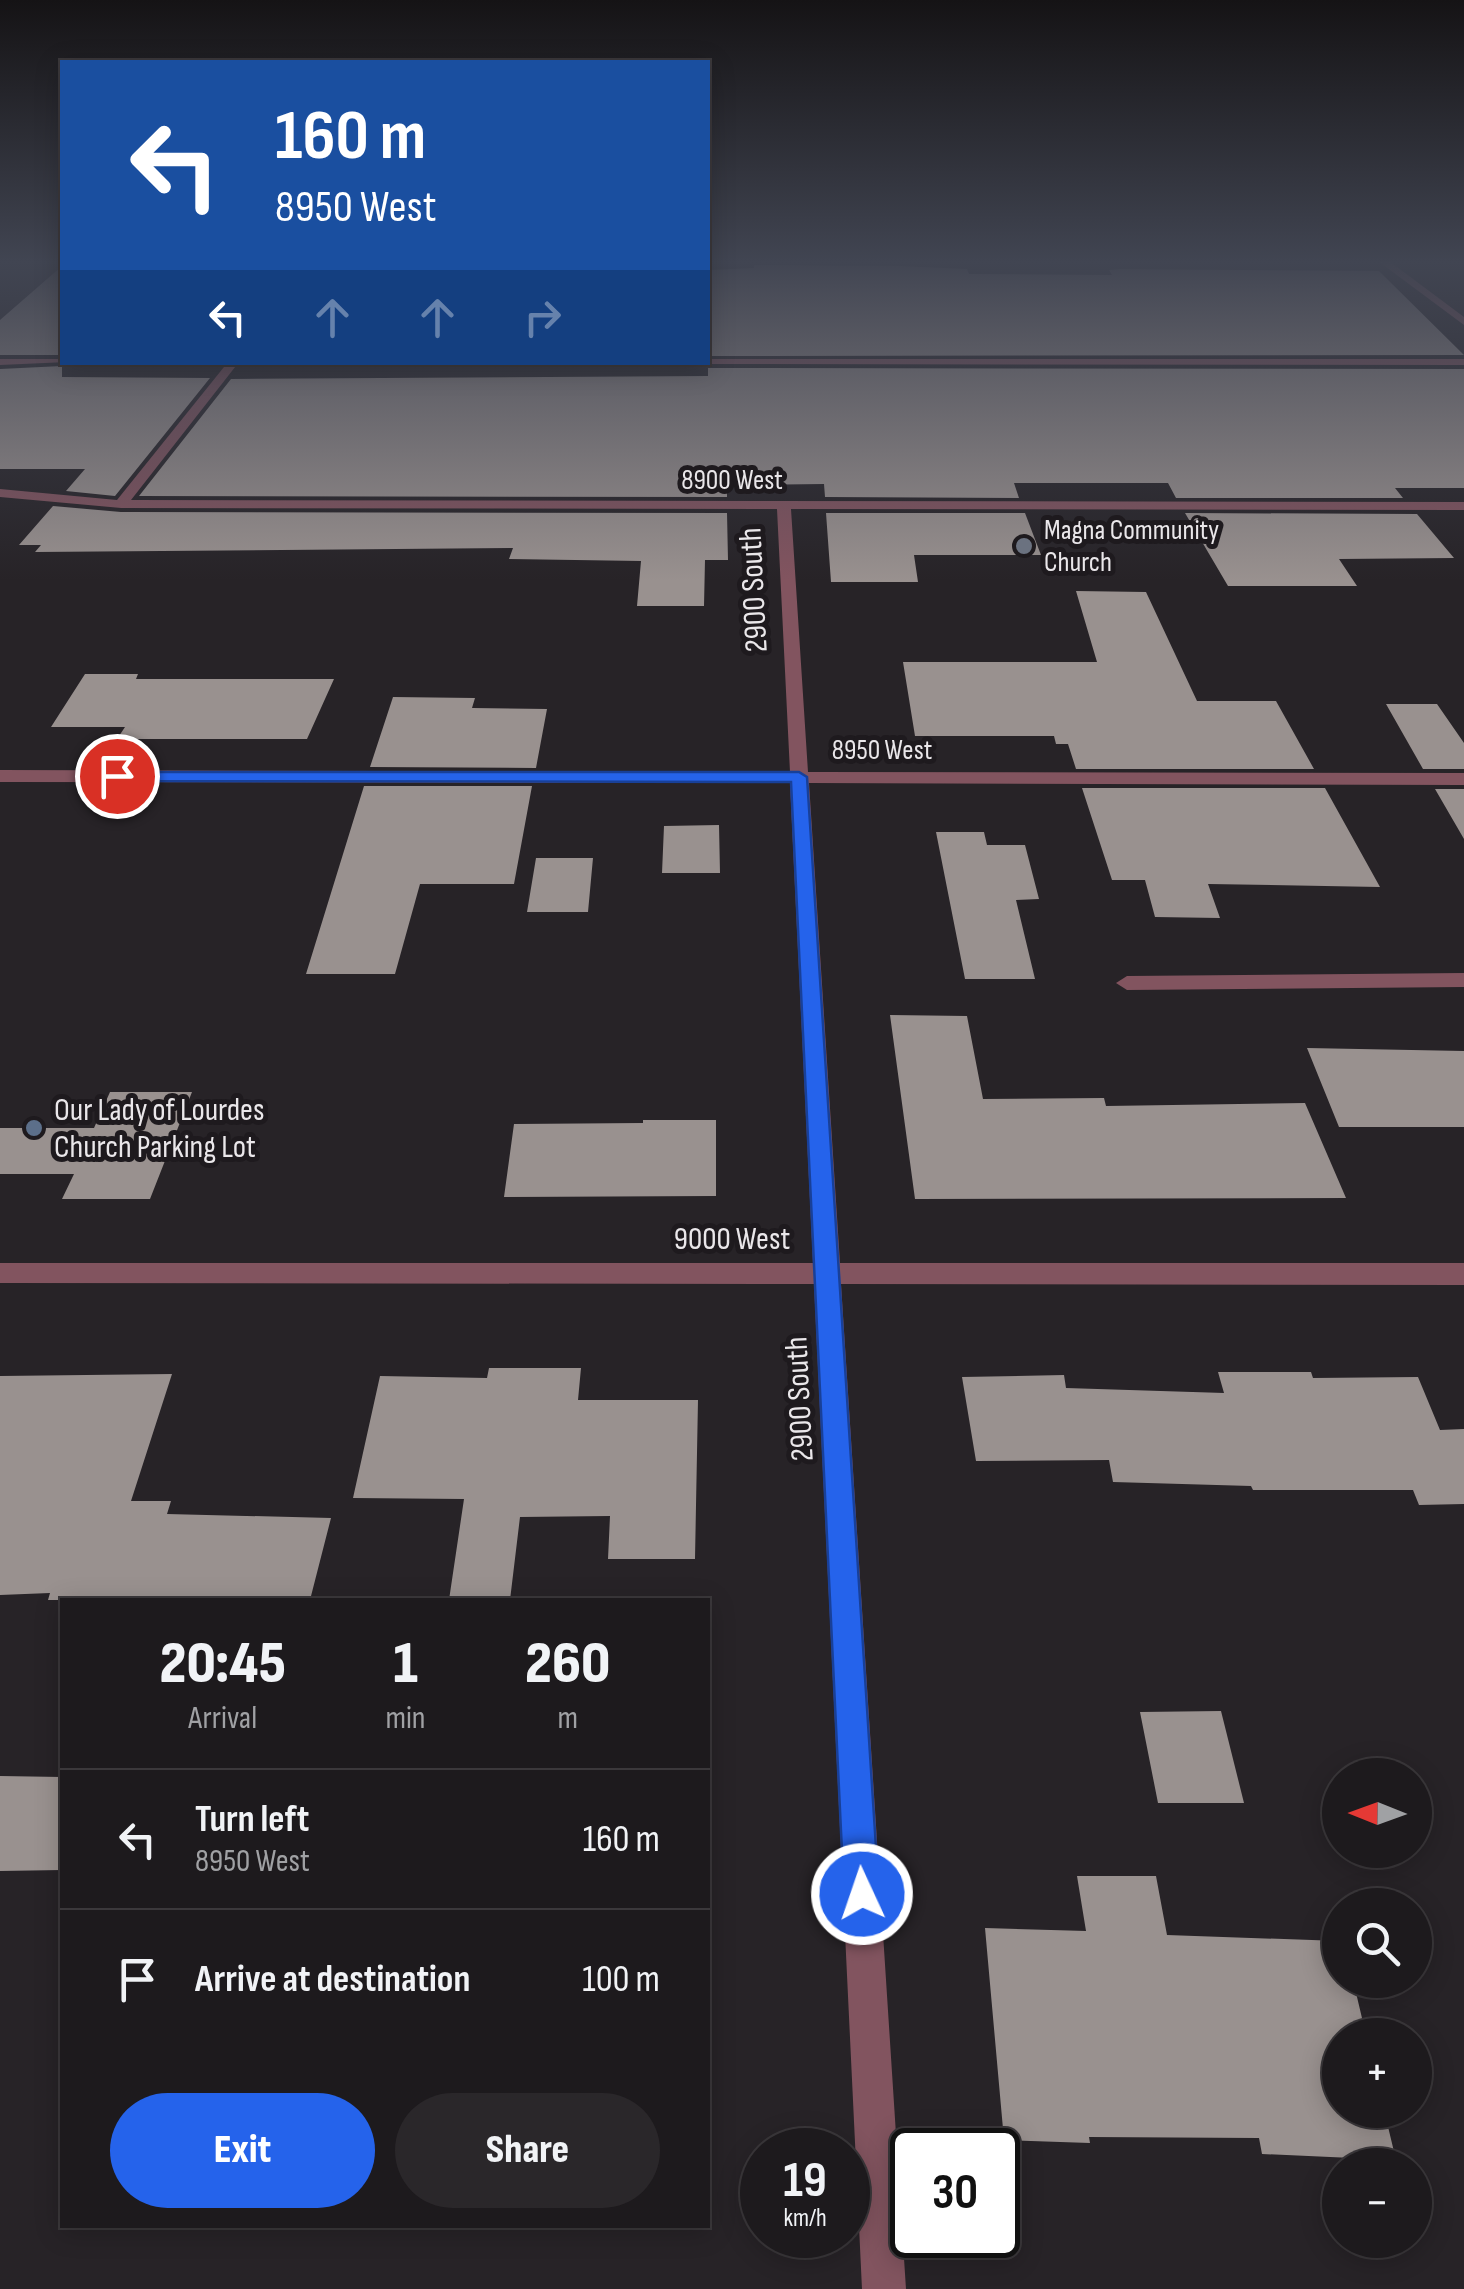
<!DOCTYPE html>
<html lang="en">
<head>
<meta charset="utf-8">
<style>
  :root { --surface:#1d1a1d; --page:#2a272a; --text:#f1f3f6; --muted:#a0a1a4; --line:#3b383b; --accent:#2563eb }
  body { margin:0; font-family:"Sofia Sans Condensed",sans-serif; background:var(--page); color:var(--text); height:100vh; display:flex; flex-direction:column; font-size:38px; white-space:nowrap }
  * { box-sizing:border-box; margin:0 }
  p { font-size:32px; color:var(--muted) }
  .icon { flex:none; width:55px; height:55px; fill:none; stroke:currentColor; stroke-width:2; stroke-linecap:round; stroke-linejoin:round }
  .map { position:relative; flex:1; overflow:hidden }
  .sheet { position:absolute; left:60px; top:1598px; width:650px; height:630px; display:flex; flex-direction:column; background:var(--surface); border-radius:0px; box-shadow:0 5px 25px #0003,0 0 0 2px var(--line) }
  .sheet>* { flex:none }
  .banner { position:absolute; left:60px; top:60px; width:650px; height:305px; border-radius:0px; box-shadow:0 5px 25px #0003,0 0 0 2px var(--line); background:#1a4fa0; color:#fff; overflow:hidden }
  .needle { width:65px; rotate:271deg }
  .fabs { position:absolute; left:1322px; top:1758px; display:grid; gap:20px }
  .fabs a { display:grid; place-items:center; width:110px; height:110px; border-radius:50%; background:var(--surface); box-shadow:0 5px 25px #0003,0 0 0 2px var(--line); font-size:50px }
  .speed { position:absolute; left:740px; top:2128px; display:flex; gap:20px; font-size:50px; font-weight:700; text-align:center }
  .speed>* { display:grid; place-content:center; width:130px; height:130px; border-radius:50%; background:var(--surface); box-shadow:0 5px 25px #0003,0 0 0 2px var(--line); line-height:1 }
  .speed small { font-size:25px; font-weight:400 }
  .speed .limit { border:5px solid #111; border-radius:15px; background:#fff; color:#111 }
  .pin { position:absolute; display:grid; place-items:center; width:85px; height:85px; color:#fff; margin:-42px; border:5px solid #fff; border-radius:50%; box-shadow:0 2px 10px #0007 }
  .me { position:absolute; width:110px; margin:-55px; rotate:357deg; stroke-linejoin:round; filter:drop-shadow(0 0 8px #0008) }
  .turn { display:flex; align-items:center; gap:35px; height:210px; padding:0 50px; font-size:45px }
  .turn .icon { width:130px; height:130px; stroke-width:2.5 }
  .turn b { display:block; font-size:70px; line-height:85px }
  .lanes { display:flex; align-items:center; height:95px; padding:0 50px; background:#0003; justify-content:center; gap:50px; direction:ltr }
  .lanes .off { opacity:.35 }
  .eta { display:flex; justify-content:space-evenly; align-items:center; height:170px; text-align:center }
  .eta b { font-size:60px; font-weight:800; line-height:70px }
  .action { display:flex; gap:20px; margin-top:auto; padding:20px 50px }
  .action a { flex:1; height:115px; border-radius:60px; background:var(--accent); color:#fff; font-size:40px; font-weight:800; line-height:115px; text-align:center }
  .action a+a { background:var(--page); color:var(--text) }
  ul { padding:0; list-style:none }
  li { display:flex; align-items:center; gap:30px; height:140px; padding:0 50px; border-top:2px solid var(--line) }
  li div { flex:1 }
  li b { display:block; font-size:38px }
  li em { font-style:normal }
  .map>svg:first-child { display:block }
</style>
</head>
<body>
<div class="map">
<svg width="1464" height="2289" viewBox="0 0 1464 2289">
  <rect width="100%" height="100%" fill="#272327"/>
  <path fill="#99918f" d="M 754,265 L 900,266 L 967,269 L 969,274 L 1112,275 L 1109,270 L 1120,269 L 1379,271 L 1464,355 L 708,356 L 708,270 L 754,268 Z
    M 62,266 L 62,355 L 0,355 L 0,320 Z
    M 62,366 L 62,377 L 210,378 L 115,496 L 66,491 L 85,469 L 0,469 L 0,369 Z
    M 708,368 L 1464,369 L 1464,488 L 1395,488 L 1403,498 L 1176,498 L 1168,483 L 1014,483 L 1019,498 L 825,497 L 824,484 L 727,485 L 727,497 L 139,496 L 231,379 L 708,376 Z
    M 53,506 L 121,512 L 727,513 L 728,560 L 705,560 L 704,606 L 637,606 L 641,561 L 509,559 L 513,548 L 35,552 L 41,545 L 19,545 Z
    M 826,513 L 1025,513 L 1041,555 L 914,555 L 918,582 L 831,582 Z
    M 1185,513 L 1417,514 L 1454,558 L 1339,559 L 1357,586 L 1228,586 Z
    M 1076,591 L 1146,592 L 1197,701 L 1276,701 L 1314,769 L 1076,769 L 1068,744 L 1056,744 L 1054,736 L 915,736 L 903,662 L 1097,662 Z
    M 85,674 L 138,674 L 136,679 L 334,679 L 307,739 L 117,739 L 125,727 L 51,727 Z
    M 393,697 L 475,698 L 472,708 L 547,709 L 536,768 L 370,767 Z
    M 1386,704 L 1437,704 L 1464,743 L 1464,769 L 1423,769 Z
    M 364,786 L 532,786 L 514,884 L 420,884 L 395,974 L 306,974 Z
    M 1082,788 L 1325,788 L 1380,887 L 1208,884 L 1220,918 L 1155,917 L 1145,880 L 1112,880 Z
    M 1435,789 L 1464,789 L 1464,839 Z
    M 719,825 L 720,873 L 662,873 L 664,826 Z
    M 936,832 L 984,832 L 987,845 L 1025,845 L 1039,899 L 1016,900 L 1035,979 L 965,979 Z
    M 536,858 L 593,858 L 588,912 L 527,912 Z
    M 890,1015 L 967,1016 L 983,1099 L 1104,1098 L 1106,1106 L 1305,1103 L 1346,1198 L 915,1199 Z
    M 1307,1048 L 1464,1051 L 1464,1127 L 1339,1127 Z
    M 110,1092 L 192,1092 L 150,1199 L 62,1199 L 74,1174 L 0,1174 L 0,1128 L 94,1128 Z
    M 643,1120 L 716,1120 L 716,1196 L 504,1197 L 514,1124 L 643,1123 Z
    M 489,1368 L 581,1368 L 578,1400 L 698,1400 L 695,1559 L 608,1559 L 610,1516 L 520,1517 L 510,1600 L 449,1600 L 464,1499 L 353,1498 L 380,1376 L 487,1378 Z
    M 1218,1372 L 1311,1372 L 1313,1378 L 1418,1377 L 1440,1430 L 1464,1429 L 1464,1504 L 1419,1505 L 1413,1490 L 1253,1490 L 1251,1486 L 1113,1482 L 1109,1460 L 976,1461 L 962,1377 L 1064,1375 L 1066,1388 L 1224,1393 Z
    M 172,1374 L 131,1501 L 171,1501 L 167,1514 L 331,1518 L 310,1600 L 48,1600 L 50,1593 L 0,1595 L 0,1376 Z
    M 1221,1711 L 1244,1803 L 1158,1803 L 1140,1712 Z
    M 0,1776 L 62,1777 L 62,1870 L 0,1871 Z
    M 1077,1876 L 1156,1876 L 1167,1935 L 1340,1941 L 1340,1980 L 1353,1980 L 1366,2035 L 1340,2035 L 1340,2110 L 1384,2110 L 1396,2160 L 1262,2154 L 1259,2138 L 1089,2137 L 1090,2143 L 1004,2140 L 985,1928 L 1086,1931 Z"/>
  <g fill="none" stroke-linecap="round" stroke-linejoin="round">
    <path fill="#82545f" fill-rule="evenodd" d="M 1464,973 L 1464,987 L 1127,990 L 1116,983 L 1127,976 Z"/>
    <path fill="#82545f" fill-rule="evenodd" d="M 1378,261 L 1389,261 L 1464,317 L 1464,325 Z
      M 0,359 L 62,359 L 67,362 L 0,365 Z
      M 708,359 L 1464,359 L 1464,365 L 704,364 Z
      M 228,362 L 239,362 L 131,500 L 1464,502 L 1464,510 L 791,509 L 808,772 L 1464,773 L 1464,785 L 809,783 L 840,1263 L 1464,1263 L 1464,1285 L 841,1284 L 906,2289 L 862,2289 L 814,1284 L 0,1283 L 0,1263 L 813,1263 L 790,783 L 0,782 L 0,770 L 790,772 L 777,509 L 121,508 L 0,497 L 0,489 L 117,500 Z"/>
  </g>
  <linearGradient id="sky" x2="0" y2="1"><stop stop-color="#151315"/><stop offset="0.45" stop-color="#414552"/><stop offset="1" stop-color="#414552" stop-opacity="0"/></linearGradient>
  <rect width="1464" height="581" fill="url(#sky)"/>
  <path fill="#2563eb" stroke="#184099" stroke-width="2.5" d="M 111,772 L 799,772 L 807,777 L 879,1894 L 874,1906 L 862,1911 L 850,1906 L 844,1894 L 791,782 L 117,781 L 108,776 Z"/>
  <circle fill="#6b7280" stroke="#1e1a1e" stroke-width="4" cx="1024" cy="546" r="10"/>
  <circle fill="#5c6f8a" stroke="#1e1a1e" stroke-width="4" cx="34" cy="1128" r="10"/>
  <g text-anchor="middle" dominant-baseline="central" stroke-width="10" stroke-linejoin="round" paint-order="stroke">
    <g font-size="28" fill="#eae7ea" stroke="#1e1a1e">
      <text x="732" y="480">8900 West</text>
      <text x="882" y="750">8950 West</text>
    </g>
    <g font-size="28" fill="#eae7ea" stroke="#1e1a1e" text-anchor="start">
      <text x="1044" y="530">Magna Community<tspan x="1044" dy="32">Church</tspan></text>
    </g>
    <g font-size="32" fill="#eae7ea" stroke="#1e1a1e">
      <text transform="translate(754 590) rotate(-93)">2900 South</text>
      <text x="732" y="1239">9000 West</text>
      <text transform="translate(800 1399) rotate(-93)">2900 South</text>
    </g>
    <g font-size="32" fill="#eae7ea" stroke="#1e1a1e" text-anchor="start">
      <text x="54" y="1110">Our Lady of Lourdes<tspan x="54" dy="37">Church Parking Lot</tspan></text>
    </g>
  </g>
</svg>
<div class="fabs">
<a><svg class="needle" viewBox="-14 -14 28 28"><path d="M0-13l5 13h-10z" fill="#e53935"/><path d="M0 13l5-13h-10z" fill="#a0a1a4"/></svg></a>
<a><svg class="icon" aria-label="search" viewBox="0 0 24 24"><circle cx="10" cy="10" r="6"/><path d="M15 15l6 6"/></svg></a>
<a>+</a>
<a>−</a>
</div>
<div class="speed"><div>19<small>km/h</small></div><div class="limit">30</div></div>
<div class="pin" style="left:117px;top:776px;background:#d93025"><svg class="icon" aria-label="arrive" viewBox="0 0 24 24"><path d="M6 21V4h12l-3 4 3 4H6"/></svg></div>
<svg class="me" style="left:862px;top:1894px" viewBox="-20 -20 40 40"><circle r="17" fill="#2563eb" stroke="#fff" stroke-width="3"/><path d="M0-11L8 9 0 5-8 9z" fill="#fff"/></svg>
<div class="banner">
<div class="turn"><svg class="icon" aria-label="left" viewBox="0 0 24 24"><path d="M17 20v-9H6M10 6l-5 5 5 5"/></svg><div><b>160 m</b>8950 West</div></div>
<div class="lanes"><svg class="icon" aria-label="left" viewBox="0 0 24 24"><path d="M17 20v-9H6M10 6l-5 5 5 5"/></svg><svg class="icon off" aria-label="ahead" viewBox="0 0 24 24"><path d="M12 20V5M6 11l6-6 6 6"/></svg><svg class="icon off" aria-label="ahead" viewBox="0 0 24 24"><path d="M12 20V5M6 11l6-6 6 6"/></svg><svg class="icon off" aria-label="right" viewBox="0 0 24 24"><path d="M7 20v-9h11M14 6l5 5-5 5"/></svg></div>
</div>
<section class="sheet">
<div class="eta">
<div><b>20:45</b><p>Arrival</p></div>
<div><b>1</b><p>min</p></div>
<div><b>260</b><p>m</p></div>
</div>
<ul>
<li><svg class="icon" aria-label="left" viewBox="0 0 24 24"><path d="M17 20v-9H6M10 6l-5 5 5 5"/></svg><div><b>Turn left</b><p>8950 West</p></div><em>160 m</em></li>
<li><svg class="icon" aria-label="arrive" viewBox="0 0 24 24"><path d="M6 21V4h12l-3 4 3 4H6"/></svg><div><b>Arrive at destination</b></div><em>100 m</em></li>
</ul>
<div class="action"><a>Exit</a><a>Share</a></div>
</section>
</div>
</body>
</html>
